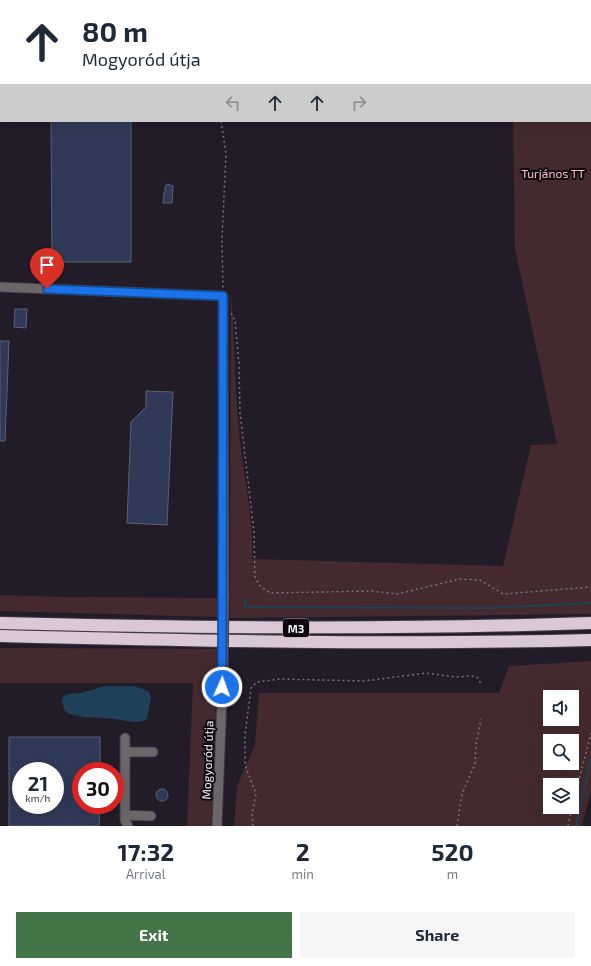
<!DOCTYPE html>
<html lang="en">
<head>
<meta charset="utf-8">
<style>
  :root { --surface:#fff; --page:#f6f6f7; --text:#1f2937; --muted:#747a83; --accent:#437549 }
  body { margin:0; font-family:"Exo 2",sans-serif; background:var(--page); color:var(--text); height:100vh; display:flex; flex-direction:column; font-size:15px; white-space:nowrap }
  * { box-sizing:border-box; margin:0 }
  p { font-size:13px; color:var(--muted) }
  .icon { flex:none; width:22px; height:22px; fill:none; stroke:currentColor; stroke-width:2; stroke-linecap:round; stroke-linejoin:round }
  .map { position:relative; height:826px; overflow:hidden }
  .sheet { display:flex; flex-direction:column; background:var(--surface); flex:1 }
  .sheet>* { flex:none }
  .banner { position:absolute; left:0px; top:0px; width:591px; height:122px; box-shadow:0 4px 16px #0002; background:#fff; color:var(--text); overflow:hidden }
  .buttons { position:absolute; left:543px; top:690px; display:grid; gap:8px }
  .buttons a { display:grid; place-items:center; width:36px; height:36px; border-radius:0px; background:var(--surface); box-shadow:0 4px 16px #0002; font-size:20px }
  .speed { position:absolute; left:12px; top:762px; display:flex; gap:8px; font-size:20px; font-weight:700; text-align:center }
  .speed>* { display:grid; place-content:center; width:52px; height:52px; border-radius:50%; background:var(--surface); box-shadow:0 4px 16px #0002; line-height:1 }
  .speed small { font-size:10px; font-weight:400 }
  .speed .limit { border:6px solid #d22; background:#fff; color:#111 }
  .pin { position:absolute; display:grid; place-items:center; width:34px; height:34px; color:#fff; margin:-41px -17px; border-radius:50% 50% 50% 0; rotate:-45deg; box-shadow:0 0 4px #0007 }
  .pin .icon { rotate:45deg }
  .me { position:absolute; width:44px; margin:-22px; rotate:2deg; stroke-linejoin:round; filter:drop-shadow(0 0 3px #0008) }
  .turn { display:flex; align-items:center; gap:14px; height:84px; padding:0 16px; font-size:18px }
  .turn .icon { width:52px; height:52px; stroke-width:2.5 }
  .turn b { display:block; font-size:28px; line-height:34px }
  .lanes { display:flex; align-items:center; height:38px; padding:0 16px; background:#0003; justify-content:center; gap:20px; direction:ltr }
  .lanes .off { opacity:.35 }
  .eta { display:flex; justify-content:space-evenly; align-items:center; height:68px; text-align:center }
  .eta b { font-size:24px; font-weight:700; line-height:28px }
  .cta { display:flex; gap:8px; margin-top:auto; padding:8px 16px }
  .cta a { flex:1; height:46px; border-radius:0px; background:var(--accent); color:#fff; font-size:16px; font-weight:700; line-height:46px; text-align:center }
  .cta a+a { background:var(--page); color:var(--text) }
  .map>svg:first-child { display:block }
</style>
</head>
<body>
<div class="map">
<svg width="591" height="826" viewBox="0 0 591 826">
  <rect width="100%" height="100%" fill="#221c29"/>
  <path fill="#442a2e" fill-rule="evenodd" d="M 511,0 L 591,0 L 591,614 L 230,618 L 231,291 C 235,338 234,385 239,432 C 243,474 254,517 252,559 L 503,566 L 531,445 L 557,444 L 515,249 L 513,121 L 590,121 L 590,1 Z
    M 0,595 L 65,597 L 217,598 L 217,617 L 0,611 Z
    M 0,648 L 217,649 L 213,826 L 187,826 L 193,683 L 0,683 Z
    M 591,661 L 591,790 L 582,826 L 234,826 L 237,786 L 255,745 L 259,693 L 499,693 L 509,666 ZM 550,697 L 572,697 L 572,719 L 550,719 ZM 550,741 L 572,741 L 572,763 L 550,763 ZM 550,785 L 572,785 L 572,807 L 550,807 Z"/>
  <path fill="#1f4157" d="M 105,686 L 134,686 L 148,691 L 151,697 L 147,719 C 136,725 126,720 114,719 C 99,717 85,719 70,714 C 66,712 64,710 63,705 C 59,692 72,694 81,693 C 89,691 97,688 105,686 Z"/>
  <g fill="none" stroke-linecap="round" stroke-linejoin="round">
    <path stroke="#1f4157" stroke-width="2" d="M 245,599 L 245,607 L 486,608 L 591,603
      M 576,826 L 591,759"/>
  </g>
  <path fill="#303957" stroke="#5b606f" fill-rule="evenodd" d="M 51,121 L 131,121 L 131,262 L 52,262 Z
    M 167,184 L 173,186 L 172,203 L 163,203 L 164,193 L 165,193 L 165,187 Z
    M 15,309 L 27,309 L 26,328 L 14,327 Z
    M 0,341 L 9,341 L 5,441 L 0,441 Z
    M 146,391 L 173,392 L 167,525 L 127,523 L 131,422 L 146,407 Z
    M 9,737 L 100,737 L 100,771 L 81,771 L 81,805 L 100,805 L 99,826 L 9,826 ZM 21,771 L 55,771 L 55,805 L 21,805 Z
    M156 795a6 6 0 1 1 12 0a6 6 0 1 1-12 0Z"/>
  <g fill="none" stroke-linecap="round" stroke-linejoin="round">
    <defs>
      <path id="minor" d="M 0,287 L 223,296 L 224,599
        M 125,738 L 125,820 L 128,826
        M 125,752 L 153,752
        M 125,815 L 151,816
        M 217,826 L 223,672"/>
      <path id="highway" d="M 0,623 C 197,628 394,630 591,623
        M 0,636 C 197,641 394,645 591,640"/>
    </defs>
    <use href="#minor" stroke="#3f3a46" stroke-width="11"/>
    <use href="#highway" stroke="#3f3a46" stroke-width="14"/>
    <path stroke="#76717c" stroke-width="1.5" stroke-dasharray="2 3" stroke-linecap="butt" d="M 217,1 L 217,0
      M 221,121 L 226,154 L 222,239 L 223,289
      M 231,313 L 235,321 L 239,364 L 240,413 L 254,531 L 255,577 L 260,586 L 270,593 L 371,591 L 397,594 L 460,579 L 480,580 L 503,594 L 591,587
      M 572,807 L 591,733
      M 253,826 L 252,814 L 256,794 L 245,765 L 245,735 L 251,688 L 257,682 L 280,679 L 364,681 L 426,673 L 456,677 L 472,676 L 478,678 L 481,684
      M 457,826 L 462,794 L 475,764 L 476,744 L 481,719
      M 568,826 L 572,807"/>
    <use href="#minor" stroke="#6c656a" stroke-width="9"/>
    <use href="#highway" stroke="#dac8d4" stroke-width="12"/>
    <defs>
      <path id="minor-bridge" d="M 223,672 L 224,599"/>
    </defs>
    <use href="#minor-bridge" stroke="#3f3a46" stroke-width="11" stroke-linecap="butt"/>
    <use href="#minor-bridge" stroke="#6c656a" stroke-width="9"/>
  </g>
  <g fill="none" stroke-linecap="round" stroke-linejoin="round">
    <defs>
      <path id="route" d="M 47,289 L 223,296 L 222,687"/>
    </defs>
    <use href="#route" stroke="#114b97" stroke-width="10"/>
    <use href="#route" stroke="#1a73e8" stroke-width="7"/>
  </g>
  <g text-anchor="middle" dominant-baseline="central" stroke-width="4" stroke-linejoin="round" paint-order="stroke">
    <rect fill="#0a080d" stroke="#aeaab2" stroke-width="1" x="283" y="619" width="26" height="18" rx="3"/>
    <g font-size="11" font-weight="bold" fill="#f4f0f9">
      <text x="296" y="628">M3</text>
    </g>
    <g font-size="12" fill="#fcc1ca" stroke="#0a080d">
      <text x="553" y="173">Turjános TT</text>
    </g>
    <g font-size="12" fill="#f4f0f9" stroke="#0a080d">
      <text transform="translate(207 760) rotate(-88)">Mogyoród útja</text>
    </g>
  </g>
</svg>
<div class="buttons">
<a><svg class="icon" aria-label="sound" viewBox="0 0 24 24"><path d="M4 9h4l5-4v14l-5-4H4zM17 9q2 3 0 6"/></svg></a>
<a><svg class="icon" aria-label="search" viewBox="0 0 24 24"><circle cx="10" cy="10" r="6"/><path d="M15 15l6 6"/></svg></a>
<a><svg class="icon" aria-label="layers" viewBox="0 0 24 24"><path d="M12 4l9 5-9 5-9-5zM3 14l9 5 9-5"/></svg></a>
</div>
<div class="speed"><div>21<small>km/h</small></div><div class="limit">30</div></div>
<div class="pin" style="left:47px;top:289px;background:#d93025"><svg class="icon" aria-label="arrive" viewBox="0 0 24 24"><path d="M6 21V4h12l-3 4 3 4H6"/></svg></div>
<svg class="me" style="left:222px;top:687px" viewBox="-20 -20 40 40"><circle r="17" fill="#1a73e8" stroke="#fff" stroke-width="3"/><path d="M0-11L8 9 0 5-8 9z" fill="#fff"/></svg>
<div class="banner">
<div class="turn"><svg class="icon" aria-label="ahead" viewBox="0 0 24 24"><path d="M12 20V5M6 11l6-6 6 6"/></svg><div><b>80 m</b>Mogyoród útja</div></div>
<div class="lanes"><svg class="icon off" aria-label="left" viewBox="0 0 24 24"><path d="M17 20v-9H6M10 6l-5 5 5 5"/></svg><svg class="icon" aria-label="ahead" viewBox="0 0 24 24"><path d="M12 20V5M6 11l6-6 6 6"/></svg><svg class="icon" aria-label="ahead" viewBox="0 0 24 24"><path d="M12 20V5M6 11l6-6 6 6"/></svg><svg class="icon off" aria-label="right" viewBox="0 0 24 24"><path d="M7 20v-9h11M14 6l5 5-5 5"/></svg></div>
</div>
</div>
<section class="sheet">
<div class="eta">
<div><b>17:32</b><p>Arrival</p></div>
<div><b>2</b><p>min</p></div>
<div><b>520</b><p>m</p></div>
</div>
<div class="cta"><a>Exit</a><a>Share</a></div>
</section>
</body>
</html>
